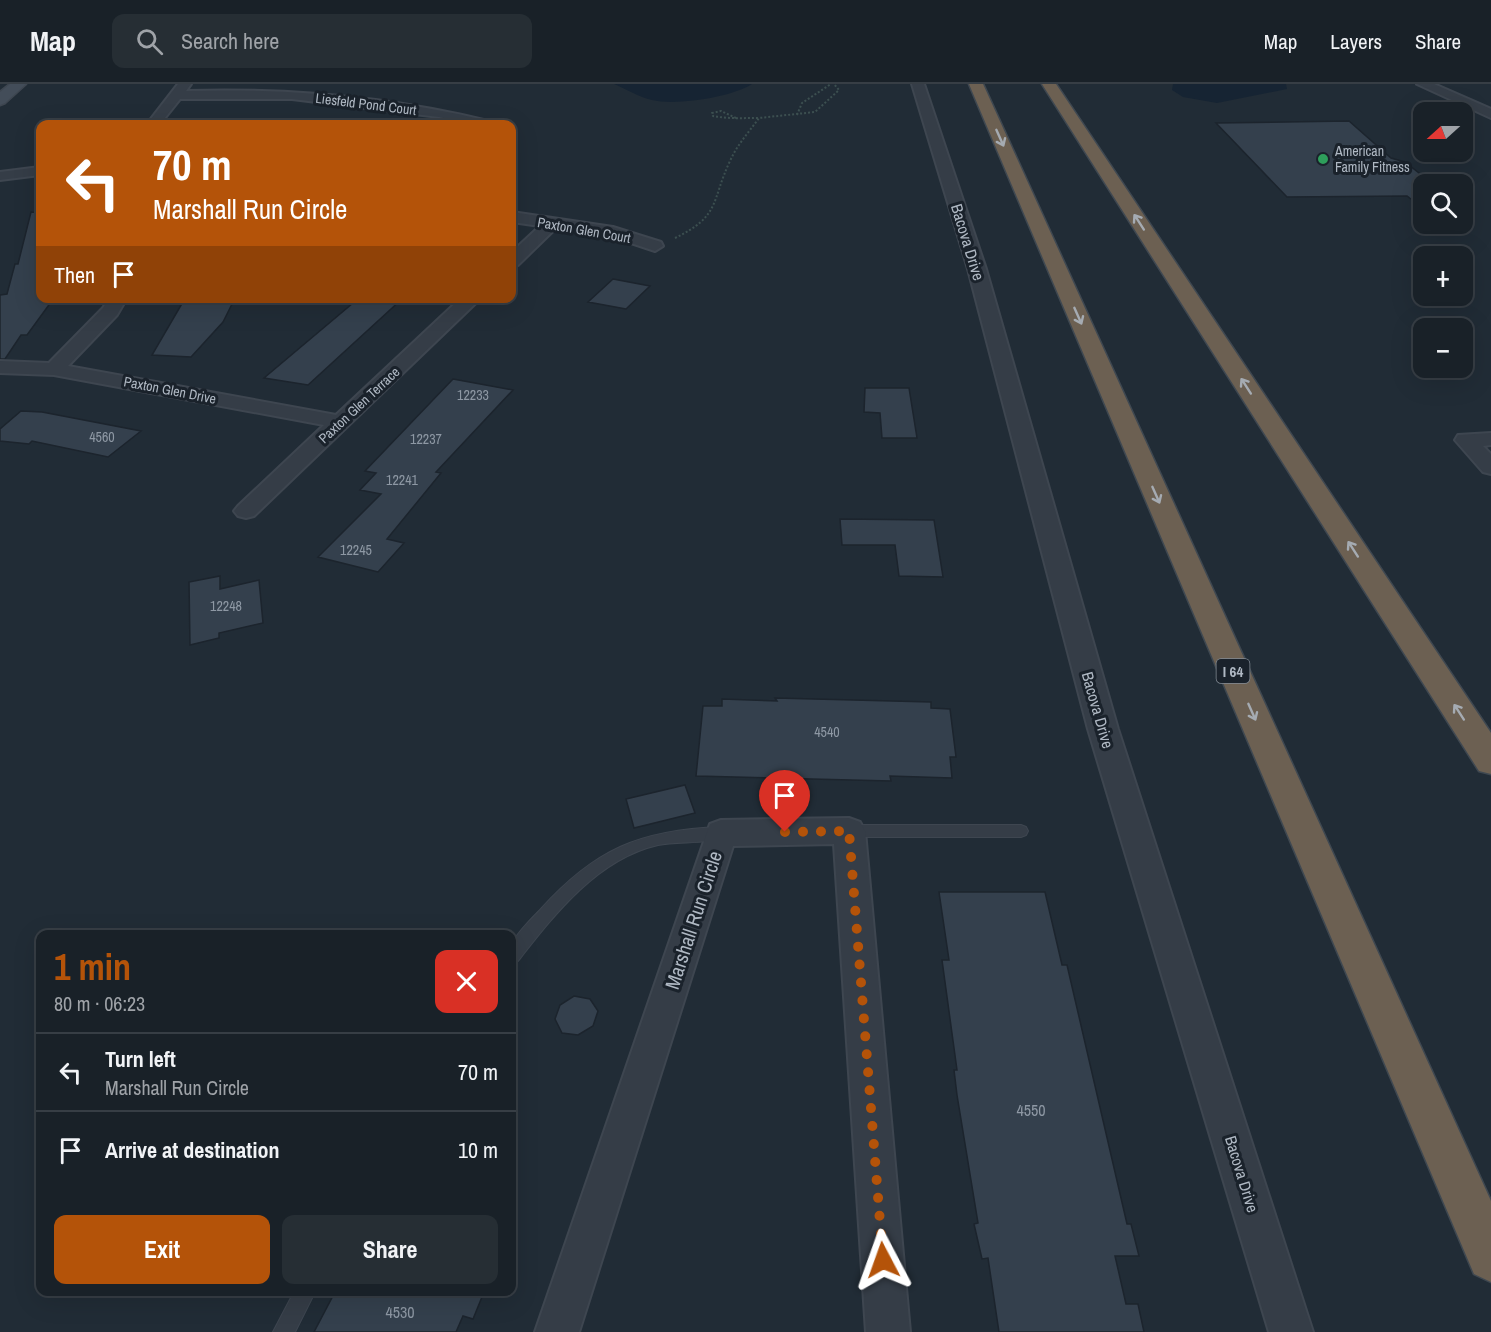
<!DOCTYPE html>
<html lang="en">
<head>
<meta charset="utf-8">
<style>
  :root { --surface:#192128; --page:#262e34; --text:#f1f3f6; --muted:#9fa3a8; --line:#373e45; --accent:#b45309 }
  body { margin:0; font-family:"Archivo Narrow",sans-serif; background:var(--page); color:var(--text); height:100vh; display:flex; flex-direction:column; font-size:22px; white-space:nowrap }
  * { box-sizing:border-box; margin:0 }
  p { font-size:20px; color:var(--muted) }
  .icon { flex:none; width:33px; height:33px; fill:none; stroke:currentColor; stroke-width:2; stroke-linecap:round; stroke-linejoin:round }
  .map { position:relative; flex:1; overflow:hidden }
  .sheet { position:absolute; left:36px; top:846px; width:480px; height:366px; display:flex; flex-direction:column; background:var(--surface); border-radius:12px; box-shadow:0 6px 24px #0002,0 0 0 2px var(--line) }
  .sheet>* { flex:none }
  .banner { position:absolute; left:36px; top:36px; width:480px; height:183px; border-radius:12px; box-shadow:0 6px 24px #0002,0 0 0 2px var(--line); background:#b45309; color:#fff; overflow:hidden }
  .needle { width:39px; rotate:249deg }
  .controls { position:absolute; left:1413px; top:18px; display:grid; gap:12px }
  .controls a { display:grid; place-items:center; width:60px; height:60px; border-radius:12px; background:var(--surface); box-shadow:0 6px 24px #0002,0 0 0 2px var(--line); font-size:30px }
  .pin { position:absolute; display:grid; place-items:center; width:51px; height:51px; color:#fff; margin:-62px -26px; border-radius:50% 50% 50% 0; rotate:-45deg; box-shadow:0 0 6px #0007 }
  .pin .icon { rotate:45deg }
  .me { position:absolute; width:66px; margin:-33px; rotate:356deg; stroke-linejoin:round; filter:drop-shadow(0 0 4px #0008) }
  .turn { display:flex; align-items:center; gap:21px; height:126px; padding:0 18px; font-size:27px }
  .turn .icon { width:78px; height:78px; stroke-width:2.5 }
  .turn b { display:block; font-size:42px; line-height:51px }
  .then { display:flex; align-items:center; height:57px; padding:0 18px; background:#0003; gap:12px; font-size:22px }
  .round { display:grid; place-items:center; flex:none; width:63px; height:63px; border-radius:12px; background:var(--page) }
  .head { display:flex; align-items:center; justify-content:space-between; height:102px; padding:0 18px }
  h1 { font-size:36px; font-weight:700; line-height:45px; color:var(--accent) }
  .primary-button { display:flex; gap:12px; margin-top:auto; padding:12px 18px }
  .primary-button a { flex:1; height:69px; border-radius:12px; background:var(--accent); color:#fff; font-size:24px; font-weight:700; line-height:69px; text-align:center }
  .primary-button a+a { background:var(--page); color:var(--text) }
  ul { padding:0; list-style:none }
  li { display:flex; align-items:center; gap:18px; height:78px; padding:0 18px; border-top:2px solid var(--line) }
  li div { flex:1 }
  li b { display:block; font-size:22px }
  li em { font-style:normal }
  header { display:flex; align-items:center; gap:36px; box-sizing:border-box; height:84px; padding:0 30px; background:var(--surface); border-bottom:2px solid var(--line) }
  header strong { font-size:28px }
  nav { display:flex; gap:33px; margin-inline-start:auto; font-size:21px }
  .search { width:420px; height:54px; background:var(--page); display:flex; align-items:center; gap:15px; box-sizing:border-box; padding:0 21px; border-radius:12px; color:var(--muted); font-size:22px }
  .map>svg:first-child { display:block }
</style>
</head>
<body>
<header>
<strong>Map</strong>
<div class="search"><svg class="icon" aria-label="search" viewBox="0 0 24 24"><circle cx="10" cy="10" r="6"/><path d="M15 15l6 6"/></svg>Search here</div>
<nav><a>Map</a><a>Layers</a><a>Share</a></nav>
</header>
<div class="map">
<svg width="1491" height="1248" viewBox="0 0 1491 1248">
  <rect width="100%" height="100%" fill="#212c36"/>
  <path fill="#162433" d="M 614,0 L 752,0 C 732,13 676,22 652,16 C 639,13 626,5 614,0 Z
    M 1173,0 L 1286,0 L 1287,5 L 1217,19 L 1183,13 L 1172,6 Z"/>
  <path fill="#34404d" stroke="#1c242d" stroke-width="1.5" d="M 1349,37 L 1391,74 L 1405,78 L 1424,93 L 1424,125 L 1407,112 L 1287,113 L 1216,39 Z
    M 31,128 L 40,129 L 40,214 L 54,214 L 27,251 L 21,251 L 5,275 L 0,275 L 0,211 L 7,210 L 15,180 L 18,180 Z
    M 613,195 L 650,202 L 626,225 L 588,218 Z
    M 235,214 L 223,238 L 191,273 L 152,271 L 184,216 Z
    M 359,214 L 403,214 L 308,301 L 264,294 Z
    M 453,295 L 513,306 L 436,388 L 441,389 L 387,455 L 404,459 L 378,488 L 318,473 L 381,410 L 360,406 L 376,389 L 365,387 Z
    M 865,304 L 909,304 L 917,354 L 882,354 L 880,329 L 864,328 Z
    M 21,327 L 42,328 L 141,347 L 108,373 L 32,357 L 29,360 L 0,357 L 0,345 Z
    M 840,435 L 934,436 L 943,493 L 899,492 L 895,461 L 842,461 Z
    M 220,492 L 220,505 L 259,496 L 263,539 L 219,549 L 219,554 L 190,561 L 189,498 Z
    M 775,614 L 931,618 L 931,624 L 950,625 L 956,673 L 950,673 L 952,694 L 890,692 L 891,697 L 696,692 L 703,622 L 722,622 L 722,615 L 777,617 Z
    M 685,701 L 695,729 L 634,744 L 626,715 Z
    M 939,808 L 1045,808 L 1062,881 L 1067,881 L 1127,1140 L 1131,1140 L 1139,1172 L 1115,1172 L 1126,1220 L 1138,1220 L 1144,1248 L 999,1248 L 988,1174 L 982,1175 L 974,1140 L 978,1139 L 957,1011 L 954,986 L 957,986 L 942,876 L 949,876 Z
    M 574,912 L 590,915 L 598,927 L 593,942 L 578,951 L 562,949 L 555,935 L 560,921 Z
    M 335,1208 L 484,1208 L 473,1235 L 463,1232 L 456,1248 L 314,1248 Z"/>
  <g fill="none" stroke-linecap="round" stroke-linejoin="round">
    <defs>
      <path id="lane" d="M 849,741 L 1021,741 L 1026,743 L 1028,747 L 1026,751 L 1021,753 L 849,753 L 844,751 L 842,747 L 844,743 Z
        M 721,743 L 726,745 L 729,749 L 726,753 C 707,760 679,757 658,761 C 597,775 554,831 518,877 L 512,879 C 512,874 510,866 512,861 C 514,852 533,833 540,826 C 595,765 640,746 721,743 Z
        M 294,1208 L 315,1208 L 295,1248 L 273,1248 Z"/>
      <path id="street" d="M 178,0 L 191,0 L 186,7 C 287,4 390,13 488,37 L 490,40 L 469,40 L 439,33 L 292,15 L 180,15 L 160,40 L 147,40 Z
        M 912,0 L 924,0 L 986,185 L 1118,645 L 1313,1248 L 1269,1248 L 1088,645 L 968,185 Z
        M 1417,0 L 1434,0 L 1491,25 L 1491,34 Z
        M 40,83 L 40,91 L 0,96 L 0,88 Z
        M 512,128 L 613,143 L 661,158 L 663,162 L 655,167 L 610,152 L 556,144 L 518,181 L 512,182 L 512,168 L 540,142 L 512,138 Z
        M 109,214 L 127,214 L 117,231 L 68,282 L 336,331 L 461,214 L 481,214 L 254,432 L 246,434 L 238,432 L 234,427 L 238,422 L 324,341 L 54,291 L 0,289 L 0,277 L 49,279 L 103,224 Z
        M 1491,349 L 1491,361 L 1483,362 L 1491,370 L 1491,390 L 1483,388 L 1455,356 L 1458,351 Z
        M 849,734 L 860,738 L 865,747 L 910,1248 L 866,1248 L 834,760 L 733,762 L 579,1248 L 535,1248 L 710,740 L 721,736 Z"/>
      <path id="secondary" d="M 10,0 L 26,0 L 5,19 L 0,21 L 0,8 Z"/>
      <path id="highway" d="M 969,0 L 983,0 L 1491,1117 L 1491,1198 L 1474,1190 Z
        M 1042,0 L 1056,0 L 1491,649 L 1491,690 L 1479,687 Z"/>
    </defs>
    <use href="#lane" stroke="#3e4650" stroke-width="2"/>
    <use href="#street" stroke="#3e4650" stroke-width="4"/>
    <use href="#secondary" stroke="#3e4650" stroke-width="3"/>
    <use href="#highway" stroke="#3f4851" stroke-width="3"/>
    <path stroke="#3c4f50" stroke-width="2" stroke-dasharray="2 2" stroke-linecap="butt" d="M 797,31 L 802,19 L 831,0
      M 736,34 L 721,27 L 712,29 L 713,32 C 728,35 743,34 758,34
      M 675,154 C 721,132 711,117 730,77 C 737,61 749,48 759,34 L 815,28 L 839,6 L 834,0"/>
    <use href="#lane" fill="#353d47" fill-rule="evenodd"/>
    <use href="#street" fill="#353d47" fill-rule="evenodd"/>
    <use href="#secondary" fill="#434d59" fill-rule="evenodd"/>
    <use href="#highway" fill="#6c6052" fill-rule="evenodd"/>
  </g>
  <defs><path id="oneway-shaft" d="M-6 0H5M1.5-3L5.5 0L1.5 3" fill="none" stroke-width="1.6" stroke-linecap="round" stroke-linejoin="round" transform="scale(1.5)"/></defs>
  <g stroke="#a5abb2">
    <use href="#oneway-shaft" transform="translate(1000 54) rotate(66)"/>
    <use href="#oneway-shaft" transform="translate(1139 138) rotate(-123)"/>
    <use href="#oneway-shaft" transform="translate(1078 232) rotate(66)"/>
    <use href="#oneway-shaft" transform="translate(1246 302) rotate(-123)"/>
    <use href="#oneway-shaft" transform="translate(1156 411) rotate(66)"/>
    <use href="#oneway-shaft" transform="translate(1353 465) rotate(-123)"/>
    <use href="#oneway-shaft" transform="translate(1252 628) rotate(66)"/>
    <use href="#oneway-shaft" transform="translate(1459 628) rotate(-123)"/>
  </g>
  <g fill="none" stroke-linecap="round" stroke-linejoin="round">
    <path stroke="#b45309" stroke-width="10" stroke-dasharray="0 18" d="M 785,748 L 849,747 L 883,1176"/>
  </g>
  <circle fill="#2e9e5b" stroke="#1a222b" stroke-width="2" cx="1323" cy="75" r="6"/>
  <g text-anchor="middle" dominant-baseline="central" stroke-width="6" stroke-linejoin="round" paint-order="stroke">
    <g font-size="14" fill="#afb8c3" stroke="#1a222b">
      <text transform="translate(366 20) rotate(7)">Liesfeld Pond Court</text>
      <text transform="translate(584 146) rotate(10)">Paxton Glen Court</text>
      <text transform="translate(170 306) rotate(11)">Paxton Glen Drive</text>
      <text transform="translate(359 321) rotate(-43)">Paxton Glen Terrace</text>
    </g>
    <g font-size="14" fill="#afb8c3" stroke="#1a222b" text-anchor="start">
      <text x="1335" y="67">American<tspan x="1335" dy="16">Family Fitness</tspan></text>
    </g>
    <g font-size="14" fill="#8e98a4">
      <text x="473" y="311">12233</text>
      <text x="102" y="353">4560</text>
      <text x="426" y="355">12237</text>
      <text x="402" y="396">12241</text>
      <text x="356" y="466">12245</text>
      <text x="226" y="522">12248</text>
      <text x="827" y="648">4540</text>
    </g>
    <rect fill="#1a222b" stroke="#828b95" stroke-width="1.5" x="1216.5" y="575" width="33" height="24" rx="4.5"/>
    <g font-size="15" font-weight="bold" fill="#afb8c3">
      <text x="1233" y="587">I 64</text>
    </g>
    <g font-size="16" fill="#afb8c3" stroke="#1a222b">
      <text transform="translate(968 158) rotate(73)">Bacova Drive</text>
      <text transform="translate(1098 626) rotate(74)">Bacova Drive</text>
      <text transform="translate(1242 1090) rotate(73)">Bacova Drive</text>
    </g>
    <g font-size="16" fill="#8e98a4">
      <text x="1031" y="1026">4550</text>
      <text x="400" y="1228">4530</text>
    </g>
    <g font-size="20" fill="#afb8c3" stroke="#1a222b">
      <text transform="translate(693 836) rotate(-72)">Marshall Run Circle</text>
    </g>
  </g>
</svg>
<div class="controls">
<a><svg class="needle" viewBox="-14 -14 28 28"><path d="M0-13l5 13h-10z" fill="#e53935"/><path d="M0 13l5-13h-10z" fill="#9fa3a8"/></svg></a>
<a><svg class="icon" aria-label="search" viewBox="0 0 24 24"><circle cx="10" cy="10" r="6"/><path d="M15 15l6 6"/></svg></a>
<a>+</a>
<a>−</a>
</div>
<div class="pin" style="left:785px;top:748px;background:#d93025"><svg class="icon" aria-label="arrive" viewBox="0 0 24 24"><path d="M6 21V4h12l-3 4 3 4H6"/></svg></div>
<svg class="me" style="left:883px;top:1176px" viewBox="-20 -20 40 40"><path d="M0-17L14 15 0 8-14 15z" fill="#b45309" stroke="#fff" stroke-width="4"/></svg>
<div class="banner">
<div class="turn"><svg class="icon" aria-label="left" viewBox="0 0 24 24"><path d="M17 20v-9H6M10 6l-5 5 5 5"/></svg><div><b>70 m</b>Marshall Run Circle</div></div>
<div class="then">Then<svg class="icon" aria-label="arrive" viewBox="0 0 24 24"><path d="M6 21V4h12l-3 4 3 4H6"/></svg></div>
</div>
<section class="sheet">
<div class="head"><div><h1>1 min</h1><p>80 m · 06:23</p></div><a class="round" style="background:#d93025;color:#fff"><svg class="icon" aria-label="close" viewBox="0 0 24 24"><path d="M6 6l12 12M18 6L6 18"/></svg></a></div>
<ul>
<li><svg class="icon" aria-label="left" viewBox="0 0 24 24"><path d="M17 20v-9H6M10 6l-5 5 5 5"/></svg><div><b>Turn left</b><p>Marshall Run Circle</p></div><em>70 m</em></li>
<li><svg class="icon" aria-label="arrive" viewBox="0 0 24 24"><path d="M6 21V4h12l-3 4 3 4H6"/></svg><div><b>Arrive at destination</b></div><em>10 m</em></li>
</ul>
<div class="primary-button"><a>Exit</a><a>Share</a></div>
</section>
</div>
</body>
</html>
